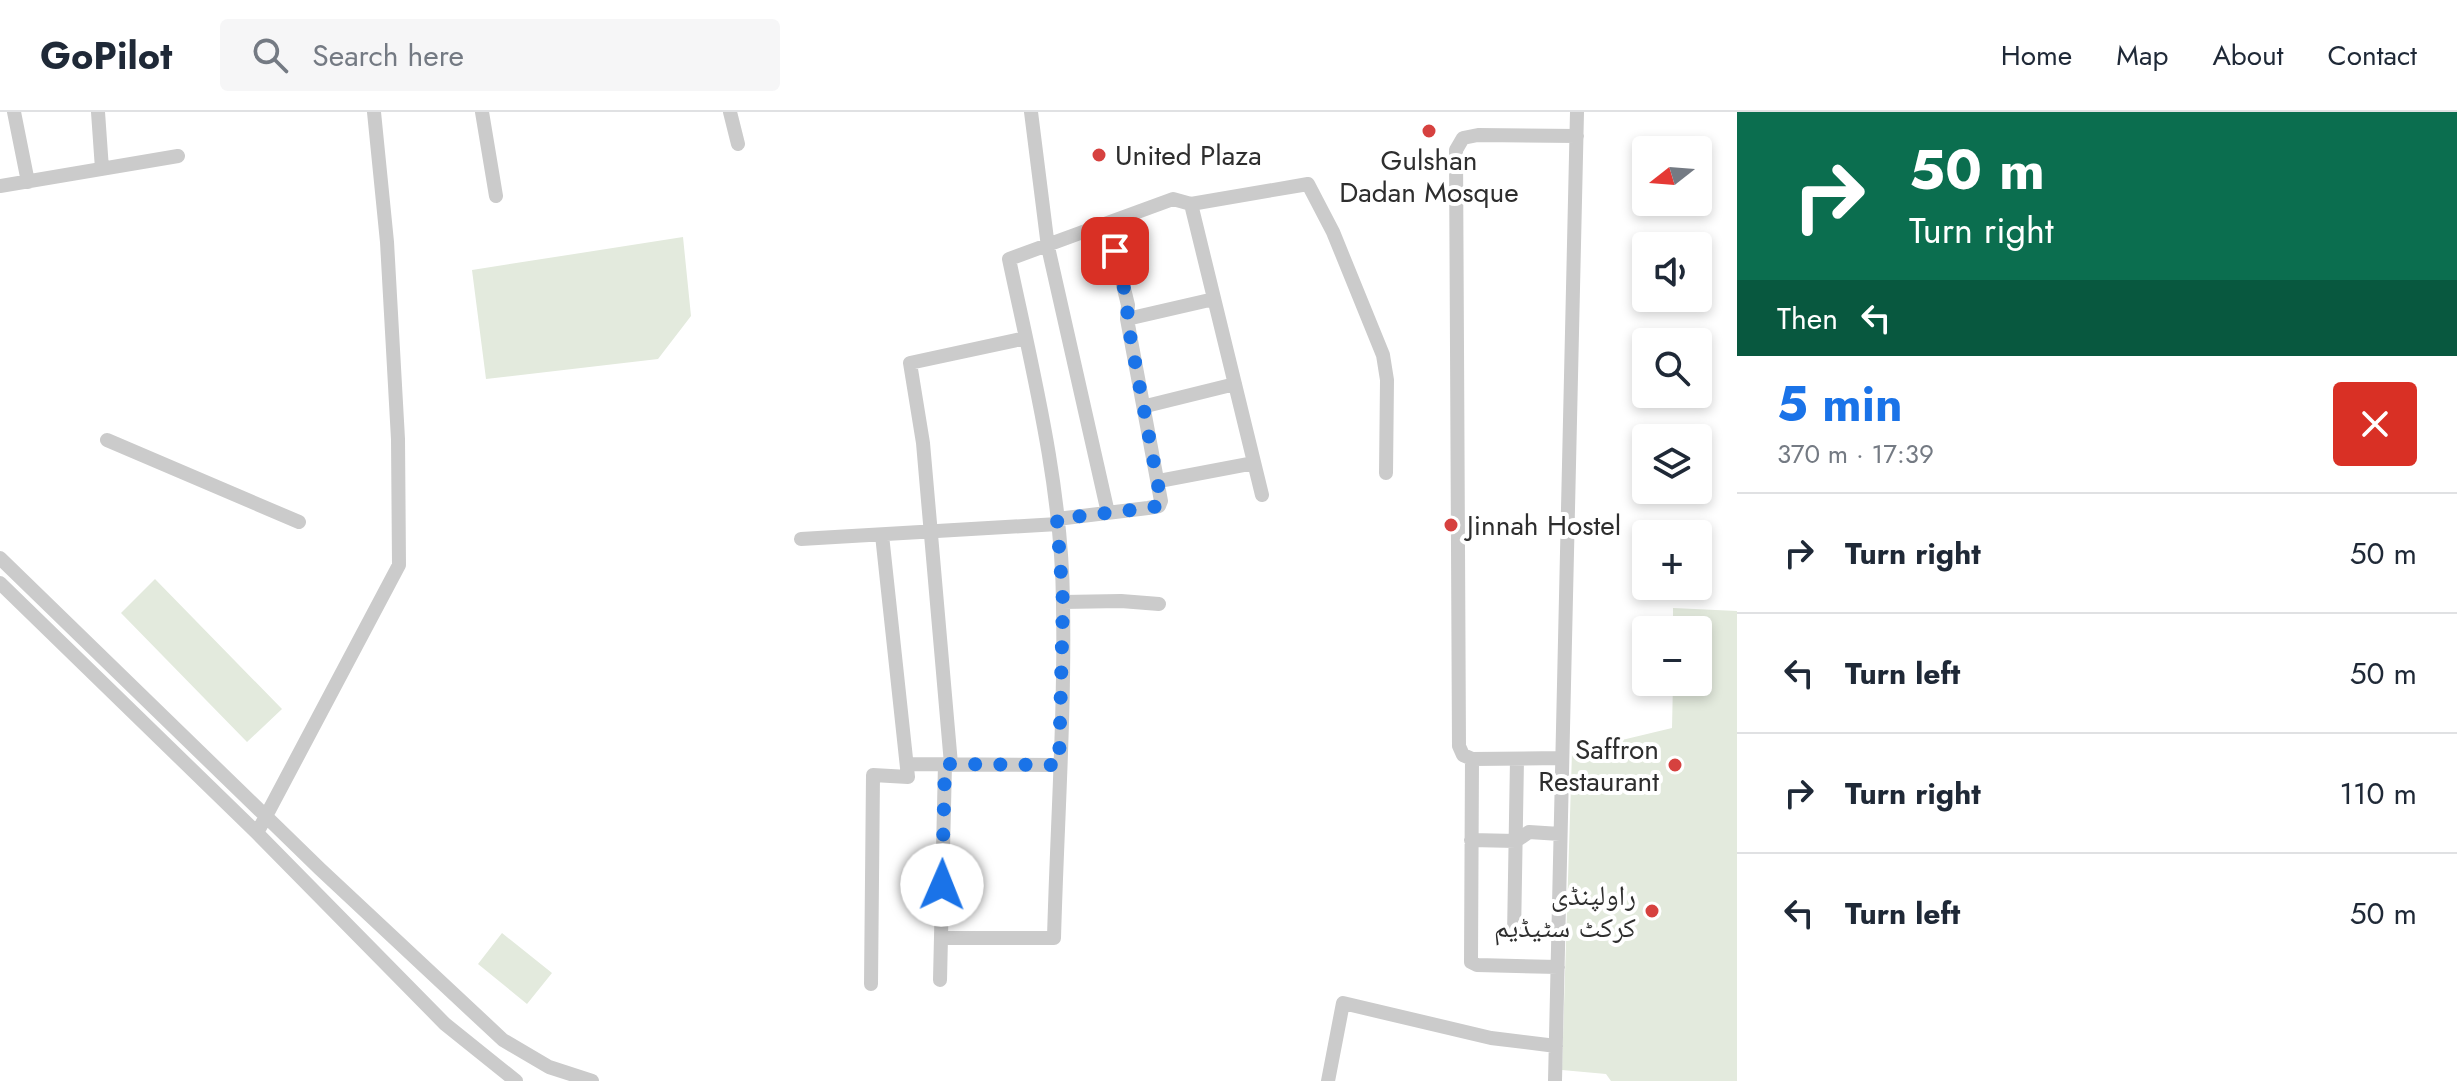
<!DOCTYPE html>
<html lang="en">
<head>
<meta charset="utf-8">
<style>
  :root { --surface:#fff; --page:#f6f6f7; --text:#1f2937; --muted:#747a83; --line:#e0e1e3; --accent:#1a73e8 }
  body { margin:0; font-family:Jost,"Noto Naskh Arabic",sans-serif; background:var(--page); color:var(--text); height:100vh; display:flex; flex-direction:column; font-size:30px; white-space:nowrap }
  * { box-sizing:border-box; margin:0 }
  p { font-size:26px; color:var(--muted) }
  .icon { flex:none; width:44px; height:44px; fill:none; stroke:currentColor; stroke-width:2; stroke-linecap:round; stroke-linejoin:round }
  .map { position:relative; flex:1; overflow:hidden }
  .panel { display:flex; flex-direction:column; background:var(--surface); width:720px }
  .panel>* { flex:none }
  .top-card { background:#0b6e4f; color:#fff; overflow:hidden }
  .needle { width:52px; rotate:253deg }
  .tools { position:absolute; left:1632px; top:24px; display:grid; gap:16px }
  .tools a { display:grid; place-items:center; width:80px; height:80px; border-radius:8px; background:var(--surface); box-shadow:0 4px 12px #0003; font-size:40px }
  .pin { position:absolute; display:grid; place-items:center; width:68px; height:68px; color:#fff; margin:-34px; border-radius:16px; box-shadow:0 4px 12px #0006 }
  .me { position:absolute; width:88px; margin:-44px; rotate:1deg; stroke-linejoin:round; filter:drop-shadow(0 0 6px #0008) }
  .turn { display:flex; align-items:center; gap:28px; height:168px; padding:0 40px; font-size:36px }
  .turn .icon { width:104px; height:104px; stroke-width:2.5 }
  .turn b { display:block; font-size:56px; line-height:68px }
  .then { display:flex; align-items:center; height:76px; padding:0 40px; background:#0003; gap:16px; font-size:30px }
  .round { display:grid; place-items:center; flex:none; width:84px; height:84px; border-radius:8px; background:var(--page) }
  .overview { display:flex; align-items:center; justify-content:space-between; height:136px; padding:0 40px }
  h1 { font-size:48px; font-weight:700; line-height:60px; color:var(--accent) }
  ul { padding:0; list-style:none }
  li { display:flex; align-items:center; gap:24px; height:120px; padding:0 40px; border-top:2px solid var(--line) }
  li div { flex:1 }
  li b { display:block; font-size:30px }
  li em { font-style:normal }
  header { display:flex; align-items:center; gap:48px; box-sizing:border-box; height:112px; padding:0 40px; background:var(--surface); border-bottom:2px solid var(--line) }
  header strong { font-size:38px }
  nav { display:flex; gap:44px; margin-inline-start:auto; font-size:28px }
  .search { width:560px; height:72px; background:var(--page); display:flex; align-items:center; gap:20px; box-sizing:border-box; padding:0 28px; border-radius:8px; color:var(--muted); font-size:30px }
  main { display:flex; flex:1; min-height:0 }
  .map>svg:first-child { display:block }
</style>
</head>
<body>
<header>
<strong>GoPilot</strong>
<div class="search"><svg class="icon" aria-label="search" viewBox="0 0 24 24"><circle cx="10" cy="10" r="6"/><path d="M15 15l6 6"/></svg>Search here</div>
<nav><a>Home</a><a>Map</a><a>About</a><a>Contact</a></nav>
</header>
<main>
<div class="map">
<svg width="1737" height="969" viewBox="0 0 1737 969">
  <rect width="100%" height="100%" fill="#fff"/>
  <path fill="#e3eadd" d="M 683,125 L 691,204 L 658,247 L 486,267 L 472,158 Z
    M 155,467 L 282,597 L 247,630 L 121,501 Z
    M 1673,496 L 1737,499 L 1737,969 L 1611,969 L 1606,962 L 1562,958 L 1572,640 L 1672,616 L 1673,570 L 1698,570 L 1698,518 L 1673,518 Z
    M 502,821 L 552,861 L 527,892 L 478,852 Z"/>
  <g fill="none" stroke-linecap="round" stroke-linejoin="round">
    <path stroke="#cbcbcb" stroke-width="14" d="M 14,0 L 28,70
      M 98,0 L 102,57
      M 482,0 L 496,84
      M 730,0 L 738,32
      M 1031,0 L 1048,135 L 1108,401
      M 0,74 L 178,44
      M 1191,92 L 1308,72 L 1333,120 L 1383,243 L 1387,268 L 1386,361
      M 1127,207 L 1214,187
      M 1146,294 L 1235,272
      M 107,328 L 299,410
      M 1159,369 L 1254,351
      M 1057,407 L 1148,396 L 1159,394 L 1161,389 L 1127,207 L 1128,193 L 1108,112
      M 801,427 L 1058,412
      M 0,446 L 320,757 L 503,928 L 549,955 L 592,969
      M 0,471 L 257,721 L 445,912 L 516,969
      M 1063,490 L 1121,489 L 1159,492
      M 1562,646 L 1472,647 L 1463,643 L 1459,634 L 1456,38 L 1463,26 L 1478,23 L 1577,24
      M 1472,647 L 1471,850 L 1477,853 L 1558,855
      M 907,652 L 1059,653
      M 951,652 L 923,331 L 910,251 L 1026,226
      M 257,721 L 399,453 L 398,327 L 387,130 L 374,0
      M 1471,728 L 1516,729 L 1529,720 L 1560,722
      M 1514,824 L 1517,647
      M 941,826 L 1054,826 C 1057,715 1065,602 1063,491 C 1062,375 1033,260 1009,147 L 1173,87 L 1191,92 L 1262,383
      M 940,868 L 945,652
      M 871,872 L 873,663 L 908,665 L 882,423
      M 1328,969 L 1343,891 L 1491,926 L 1556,934
      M 1555,969 L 1577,0"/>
  </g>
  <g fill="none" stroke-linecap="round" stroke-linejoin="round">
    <path stroke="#1a73e8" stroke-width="14" stroke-dasharray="0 25.2" d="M 942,773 L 945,652 L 1059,653 L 1063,490 L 1057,407 L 1148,396 L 1159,394 L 1161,389 L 1127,207 L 1128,193 L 1115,139"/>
  </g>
  <g fill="#d6413f" stroke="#fff" stroke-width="3">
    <circle cx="1429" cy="19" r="8"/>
    <circle cx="1099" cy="43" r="8"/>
    <circle cx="1451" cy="413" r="8"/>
    <circle cx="1675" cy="653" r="8"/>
    <circle cx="1652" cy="799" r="8"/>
  </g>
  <g text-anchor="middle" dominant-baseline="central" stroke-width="8" stroke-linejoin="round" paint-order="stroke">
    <g font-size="28" fill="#2e2e2e" stroke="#fff" text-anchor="start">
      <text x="1115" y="43">United Plaza</text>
      <text x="1429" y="48" text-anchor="middle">Gulshan<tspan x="1429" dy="32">Dadan Mosque</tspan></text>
      <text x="1467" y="413">Jinnah Hostel</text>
      <text x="1659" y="637" text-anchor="end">Saffron<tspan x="1659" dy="32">Restaurant</tspan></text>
      <text x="1636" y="783" text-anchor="end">راولپنڈی<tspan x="1636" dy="32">کرکٹ سٹیڈیم</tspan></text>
    </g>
  </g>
</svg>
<div class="tools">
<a><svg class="needle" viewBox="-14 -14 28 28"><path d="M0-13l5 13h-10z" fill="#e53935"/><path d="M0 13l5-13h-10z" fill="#747a83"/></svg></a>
<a><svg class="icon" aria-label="sound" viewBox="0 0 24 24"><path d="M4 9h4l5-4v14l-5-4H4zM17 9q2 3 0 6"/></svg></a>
<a><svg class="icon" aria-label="search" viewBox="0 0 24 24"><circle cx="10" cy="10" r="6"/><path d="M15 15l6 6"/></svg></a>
<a><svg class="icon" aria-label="layers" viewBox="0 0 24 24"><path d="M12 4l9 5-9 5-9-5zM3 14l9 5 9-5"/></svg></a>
<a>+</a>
<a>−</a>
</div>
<div class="pin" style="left:1115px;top:139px;background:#d93025"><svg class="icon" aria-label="arrive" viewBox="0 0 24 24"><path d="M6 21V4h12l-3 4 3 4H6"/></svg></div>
<svg class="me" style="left:942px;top:773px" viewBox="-20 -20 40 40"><circle r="19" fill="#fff"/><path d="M0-13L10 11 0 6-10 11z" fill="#1a73e8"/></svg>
</div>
<section class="panel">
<div class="top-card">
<div class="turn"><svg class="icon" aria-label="right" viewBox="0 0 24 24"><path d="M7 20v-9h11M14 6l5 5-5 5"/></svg><div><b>50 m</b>Turn right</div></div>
<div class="then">Then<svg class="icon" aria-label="left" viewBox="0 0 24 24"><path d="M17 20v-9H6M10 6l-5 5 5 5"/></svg></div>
</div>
<div class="overview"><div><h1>5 min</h1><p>370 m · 17:39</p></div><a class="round" style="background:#d93025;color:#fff"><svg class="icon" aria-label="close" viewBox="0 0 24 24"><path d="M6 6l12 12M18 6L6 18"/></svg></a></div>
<ul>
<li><svg class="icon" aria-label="right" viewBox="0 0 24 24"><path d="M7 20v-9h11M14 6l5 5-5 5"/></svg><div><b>Turn right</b></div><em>50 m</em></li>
<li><svg class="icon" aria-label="left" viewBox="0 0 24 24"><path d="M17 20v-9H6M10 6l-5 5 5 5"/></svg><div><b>Turn left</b></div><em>50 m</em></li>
<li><svg class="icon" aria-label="right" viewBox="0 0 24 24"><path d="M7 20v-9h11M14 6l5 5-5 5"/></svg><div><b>Turn right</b></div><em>110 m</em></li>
<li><svg class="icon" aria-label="left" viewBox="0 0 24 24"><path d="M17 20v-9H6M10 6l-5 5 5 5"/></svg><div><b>Turn left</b></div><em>50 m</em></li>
</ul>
</section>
</main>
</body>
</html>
